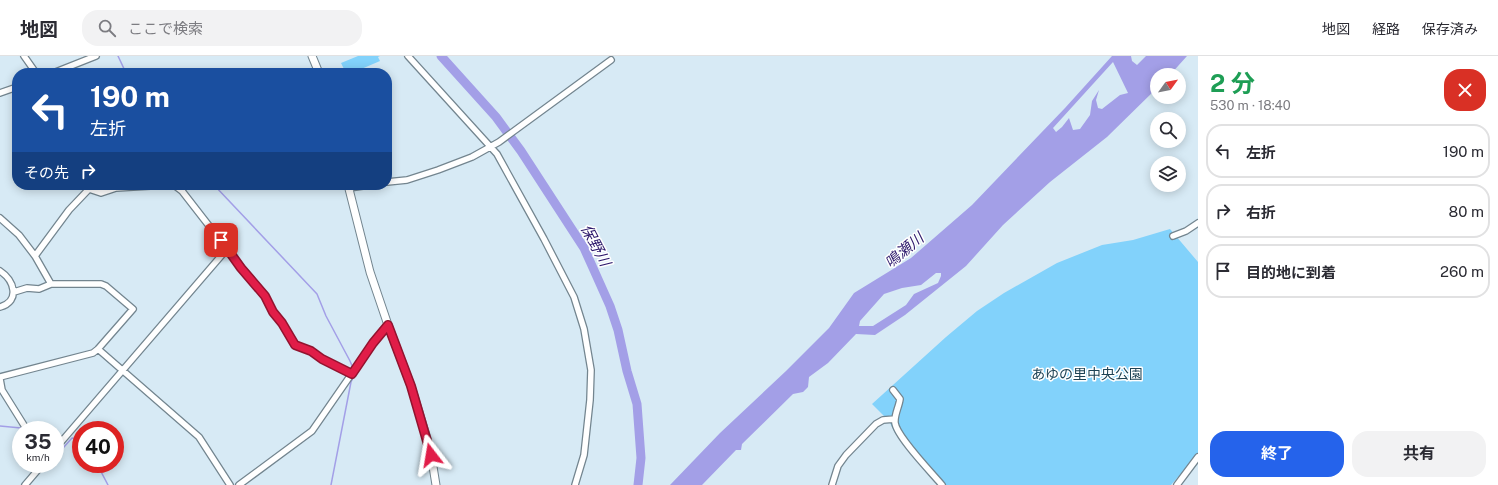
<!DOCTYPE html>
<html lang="ja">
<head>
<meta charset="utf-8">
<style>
  :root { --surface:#fff; --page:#f2f2f3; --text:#2b2b33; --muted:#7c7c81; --line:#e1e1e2; --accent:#2563eb }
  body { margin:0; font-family:"Public Sans","Noto Sans JP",sans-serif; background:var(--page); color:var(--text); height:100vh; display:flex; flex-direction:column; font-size:15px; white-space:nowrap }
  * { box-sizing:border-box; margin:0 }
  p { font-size:13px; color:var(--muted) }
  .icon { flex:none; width:22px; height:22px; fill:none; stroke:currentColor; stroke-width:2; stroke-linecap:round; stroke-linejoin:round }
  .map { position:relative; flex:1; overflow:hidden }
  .drawer { display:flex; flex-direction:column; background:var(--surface); width:300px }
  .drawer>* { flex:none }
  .hud { position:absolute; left:12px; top:12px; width:380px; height:122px; border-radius:16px; box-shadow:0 2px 10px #0003; background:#1a4fa0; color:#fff; overflow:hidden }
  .needle { width:26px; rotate:57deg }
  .controls { position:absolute; left:1150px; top:12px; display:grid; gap:8px }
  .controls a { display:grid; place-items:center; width:36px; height:36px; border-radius:50%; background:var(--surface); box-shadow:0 2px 10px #0003; font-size:20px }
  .speed { position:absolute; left:12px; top:365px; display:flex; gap:8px; font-size:20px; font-weight:700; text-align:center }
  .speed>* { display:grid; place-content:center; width:52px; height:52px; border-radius:50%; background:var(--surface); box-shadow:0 2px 10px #0003; line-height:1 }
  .speed small { font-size:10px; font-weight:400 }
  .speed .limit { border:6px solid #d22; background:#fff; color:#111 }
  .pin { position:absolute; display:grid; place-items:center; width:34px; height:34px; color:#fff; margin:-17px; border-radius:8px; box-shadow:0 2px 6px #0006 }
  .me { position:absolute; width:44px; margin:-22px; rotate:346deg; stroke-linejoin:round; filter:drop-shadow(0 0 3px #0008) }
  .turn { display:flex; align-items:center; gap:14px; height:84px; padding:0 12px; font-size:18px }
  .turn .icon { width:52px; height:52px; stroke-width:2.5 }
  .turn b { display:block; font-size:28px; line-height:34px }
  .then { display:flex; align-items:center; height:38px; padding:0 12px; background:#0003; gap:8px; font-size:15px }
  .round { display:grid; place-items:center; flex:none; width:42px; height:42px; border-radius:16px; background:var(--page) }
  .summary { display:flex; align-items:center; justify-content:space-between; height:68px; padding:0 12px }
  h1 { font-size:24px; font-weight:700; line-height:30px; color:#1e9e55 }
  .action { display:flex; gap:8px; margin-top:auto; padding:8px 12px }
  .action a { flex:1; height:46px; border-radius:16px; background:var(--accent); color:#fff; font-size:16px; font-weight:700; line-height:46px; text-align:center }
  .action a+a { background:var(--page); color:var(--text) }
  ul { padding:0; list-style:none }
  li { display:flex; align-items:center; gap:12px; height:54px; margin:0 8px 6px; padding:0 4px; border:2px solid var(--line); border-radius:16px }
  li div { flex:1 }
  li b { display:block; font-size:15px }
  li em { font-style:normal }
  header { display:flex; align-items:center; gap:24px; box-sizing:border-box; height:56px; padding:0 20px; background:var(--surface); border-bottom:1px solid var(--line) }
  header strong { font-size:19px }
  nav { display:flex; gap:22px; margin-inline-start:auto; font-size:14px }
  .search { width:280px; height:36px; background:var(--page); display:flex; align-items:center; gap:10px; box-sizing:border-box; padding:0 14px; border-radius:16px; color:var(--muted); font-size:15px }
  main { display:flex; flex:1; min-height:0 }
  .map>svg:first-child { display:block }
</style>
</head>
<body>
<header>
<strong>地図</strong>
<div class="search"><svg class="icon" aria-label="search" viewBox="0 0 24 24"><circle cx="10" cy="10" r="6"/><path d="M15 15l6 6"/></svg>ここで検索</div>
<nav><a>地図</a><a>経路</a><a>保存済み</a></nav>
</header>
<main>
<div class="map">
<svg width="1198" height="429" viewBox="0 0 1198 429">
  <rect width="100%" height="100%" fill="#d7eaf5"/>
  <path fill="#82d2fb" d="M 358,0 L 380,0 L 378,1 L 380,5 L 352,17 L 346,17 L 341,7 Z
    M 1170,173 L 1198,206 L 1198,405 L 1178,421 L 1171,429 L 938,429 L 895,377 L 889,365 L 872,348 L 946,281 L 977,255 L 1004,237 L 1057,207 L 1102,189 L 1133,184 Z"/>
  <path fill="#a39fe7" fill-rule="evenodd" d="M 1112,0 L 1131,0 L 1132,5 L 1137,9 L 1146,0 L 1187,0 L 1170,19 L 1157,19 L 1157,32 L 1107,81 L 1050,126 L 1003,169 L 966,210 L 905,259 L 875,279 L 856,278 L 828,307 L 809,321 L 808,331 L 803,336 L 793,338 L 742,388 L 741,394 L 736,394 L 702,429 L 670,429 L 720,377 L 786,315 L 829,272 L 854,237 L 911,202 L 972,149 L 1065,52 ZM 1113,6 L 1128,37 L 1120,39 L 1102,53 L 1098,52 L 1096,44 L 1099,34 L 1092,45 L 1090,59 L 1080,73 L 1073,74 L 1069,62 L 1062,71 L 1056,76 L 1053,72 ZM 936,217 L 941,217 L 941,220 L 938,227 L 914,238 L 906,249 L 873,270 L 859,270 L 860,265 L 884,238 L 902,232 L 921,229 Z"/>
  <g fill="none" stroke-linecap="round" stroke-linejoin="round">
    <path stroke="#a39fe7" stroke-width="1.5" d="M 118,0 L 126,17
      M 214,129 L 317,238 L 326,260 L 350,305 L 353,312
      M 0,370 L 21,372 L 22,374
      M 55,401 L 72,382 L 79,384 L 81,386
      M 97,408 L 108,429
      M 43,411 L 48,410 L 49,408
      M 331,429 L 351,326 L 354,320 L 354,317"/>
    <path stroke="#a39fe7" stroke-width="9" d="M 441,0 L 496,61 L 521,95 L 584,192 L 593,212 L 610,250 L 618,274 L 627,315 L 637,348 L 641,402 L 638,429"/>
    <defs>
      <path id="minor" d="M 24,0 L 36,17
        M 408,0 L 497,98 L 544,183 L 574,241 L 584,273 L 591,314 L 590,344 L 584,399 L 575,429
        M 53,17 L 96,0
        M 0,37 L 17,31
        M 387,126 L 407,124 L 438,114 L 472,101 L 499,86 L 611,4
        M 174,129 L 182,135 L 241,211 L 265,240 L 273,256 L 282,267 L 295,289 L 311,295 L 322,303 L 352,318
        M 349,132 L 370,129
        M 0,162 L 19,179 L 35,200 L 51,228
        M 1173,180 L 1186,175 L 1198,167
        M 35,200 L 69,154 L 89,133 L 101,137 L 116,132 L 168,129
        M 0,215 C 14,224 21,245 0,251
        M 98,293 L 199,381 L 230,429
        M 0,321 L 93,297 L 98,293 L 133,253 L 106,230 L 101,228 L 51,228 L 39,233 L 27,232 L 14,236
        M 0,323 L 2,334 L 27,374
        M 893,334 L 900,343 C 899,351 894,359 895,367 C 897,381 932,417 942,429
        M 55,393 L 227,193
        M 25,429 L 43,408
        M 239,429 L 312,375 L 373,287 L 388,269
        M 832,429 L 838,410 L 846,399 L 876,368 L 883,364 L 895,363
        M 1177,429 L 1198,401"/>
      <path id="tertiary" d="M 312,0 L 319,17
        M 348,129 L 370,216 L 388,269 L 411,330 L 430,392 L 436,429"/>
    </defs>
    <use href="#minor" stroke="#73858f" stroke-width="8"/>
    <use href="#tertiary" stroke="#73858f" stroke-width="9"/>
    <use href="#minor" stroke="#fff" stroke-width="5.5"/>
    <use href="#tertiary" stroke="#fff" stroke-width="7"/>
  </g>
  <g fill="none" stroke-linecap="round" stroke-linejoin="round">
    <defs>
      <path id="route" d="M 221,184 L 241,212 L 265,240 L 273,256 L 282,267 L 295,289 L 311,295 L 322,303 L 352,318 L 373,287 L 388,269 L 411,330 L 431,399"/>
    </defs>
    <use href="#route" stroke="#92132f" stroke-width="10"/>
    <use href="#route" stroke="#e11d48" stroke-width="7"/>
  </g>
  <g text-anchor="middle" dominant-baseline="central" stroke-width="3" stroke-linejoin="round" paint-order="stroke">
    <g font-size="14" fill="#1d4355" stroke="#fff">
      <text x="1087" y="318">あゆの里中央公園</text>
    </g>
    <g font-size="15" font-style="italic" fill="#2c186b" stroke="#fff">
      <text transform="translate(596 189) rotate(62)">保野川</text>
      <text transform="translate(904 194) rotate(-40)">鳴瀬川</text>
    </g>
  </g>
</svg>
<div class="controls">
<a><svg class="needle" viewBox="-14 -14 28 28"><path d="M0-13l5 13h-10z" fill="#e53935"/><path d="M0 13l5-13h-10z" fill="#7c7c81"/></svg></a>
<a><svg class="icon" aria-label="search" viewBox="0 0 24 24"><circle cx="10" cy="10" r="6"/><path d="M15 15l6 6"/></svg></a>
<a><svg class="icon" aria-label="layers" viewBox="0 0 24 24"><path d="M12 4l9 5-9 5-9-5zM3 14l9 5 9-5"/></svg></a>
</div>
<div class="speed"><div>35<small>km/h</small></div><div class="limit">40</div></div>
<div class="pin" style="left:221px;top:184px;background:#d93025"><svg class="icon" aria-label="arrive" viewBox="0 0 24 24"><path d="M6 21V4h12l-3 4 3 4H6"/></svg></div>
<svg class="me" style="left:431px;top:399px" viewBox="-20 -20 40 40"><path d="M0-17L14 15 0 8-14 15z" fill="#e11d48" stroke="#fff" stroke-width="4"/></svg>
<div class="hud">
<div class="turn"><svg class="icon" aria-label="left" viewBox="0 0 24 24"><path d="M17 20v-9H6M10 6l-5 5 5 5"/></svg><div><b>190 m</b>左折</div></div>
<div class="then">その先<svg class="icon" aria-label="right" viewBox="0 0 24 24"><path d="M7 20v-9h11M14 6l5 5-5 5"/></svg></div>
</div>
</div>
<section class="drawer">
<div class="summary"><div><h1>2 分</h1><p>530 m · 18:40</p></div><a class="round" style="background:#d93025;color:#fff"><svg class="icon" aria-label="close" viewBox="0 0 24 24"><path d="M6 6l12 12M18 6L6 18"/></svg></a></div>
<ul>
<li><svg class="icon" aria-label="left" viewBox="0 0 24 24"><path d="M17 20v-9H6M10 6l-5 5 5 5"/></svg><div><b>左折</b></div><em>190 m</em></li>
<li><svg class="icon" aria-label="right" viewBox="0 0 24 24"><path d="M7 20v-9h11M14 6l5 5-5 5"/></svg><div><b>右折</b></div><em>80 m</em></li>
<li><svg class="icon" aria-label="arrive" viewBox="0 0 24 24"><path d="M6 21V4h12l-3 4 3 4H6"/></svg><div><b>目的地に到着</b></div><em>260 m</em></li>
</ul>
<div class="action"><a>終了</a><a>共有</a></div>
</section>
</main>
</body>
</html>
